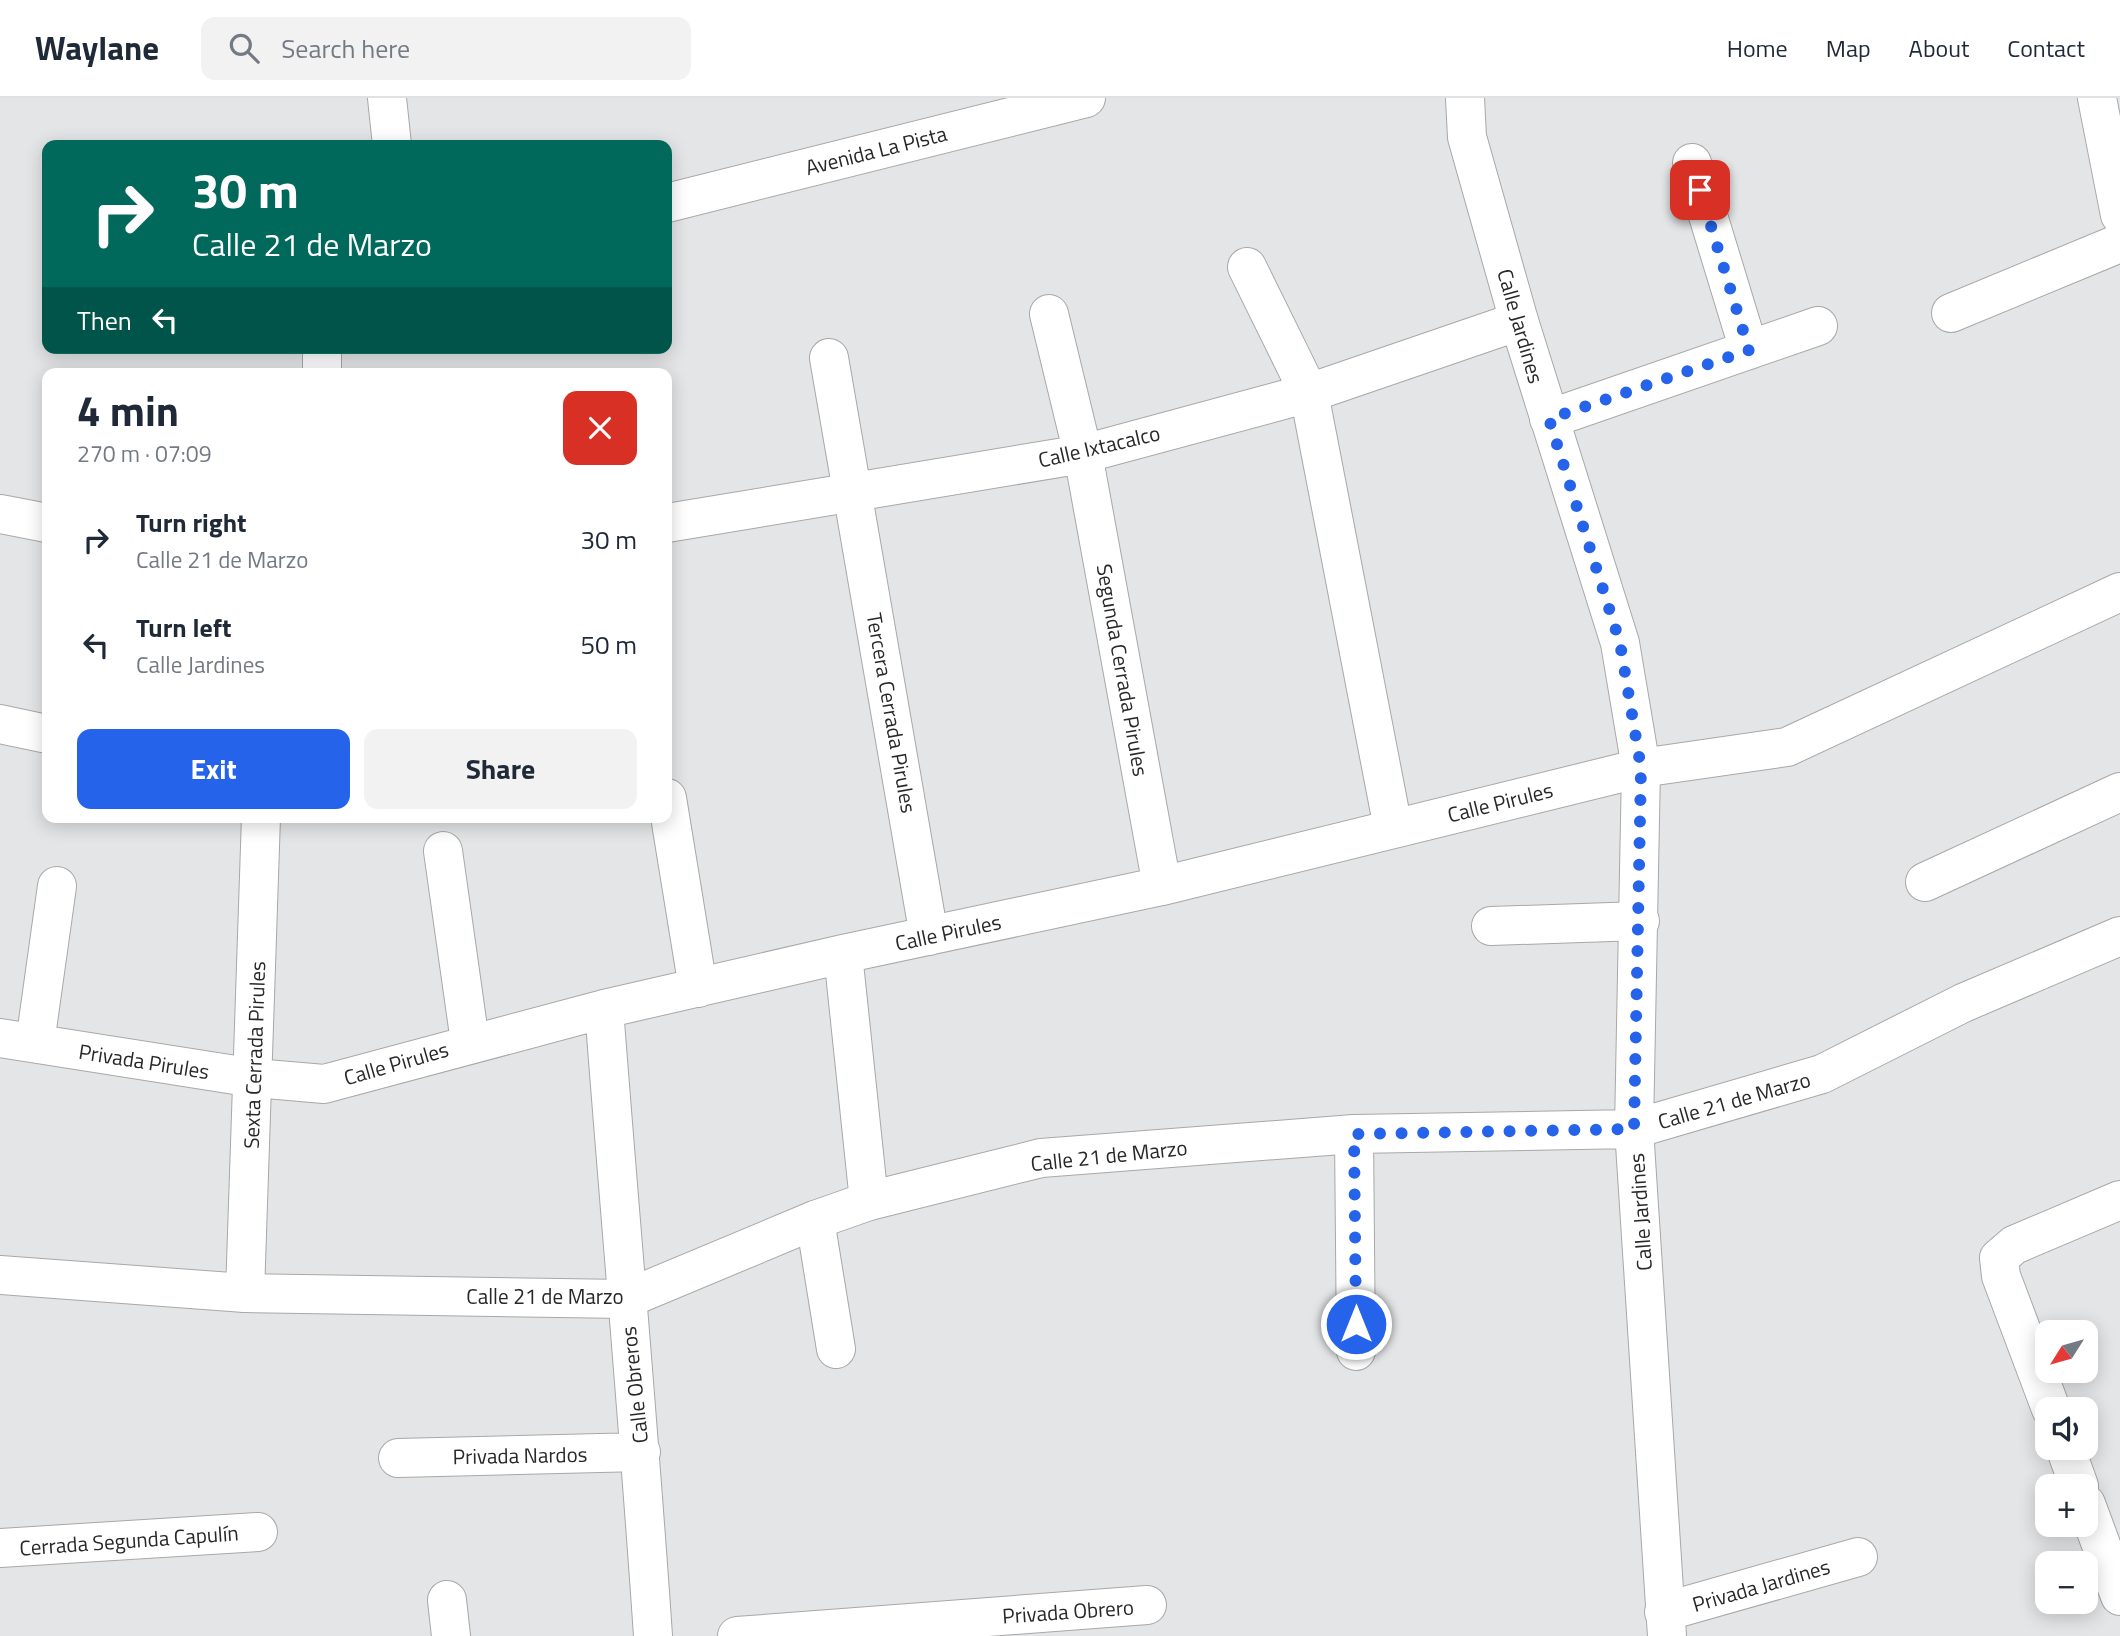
<!DOCTYPE html>
<html lang="en">
<head>
<meta charset="utf-8">
<style>
  :root { --surface:#fff; --page:#f2f2f3; --text:#1f2937; --muted:#747a83; --line:#e0e1e3; --accent:#2563eb }
  body { margin:0; font-family:"Titillium Web",sans-serif; background:var(--page); color:var(--text); height:100vh; display:flex; flex-direction:column; font-size:26px; white-space:nowrap }
  * { box-sizing:border-box; margin:0 }
  p { font-size:23px; color:var(--muted) }
  .icon { flex:none; width:38px; height:38px; fill:none; stroke:currentColor; stroke-width:2; stroke-linecap:round; stroke-linejoin:round }
  .map { position:relative; flex:1; overflow:hidden }
  .side { position:absolute; left:42px; top:270px; width:630px; height:455px; display:flex; flex-direction:column; background:var(--surface); border-radius:14px; box-shadow:0 4px 18px #0003 }
  .side>* { flex:none }
  .top-card { position:absolute; left:42px; top:42px; width:630px; height:214px; border-radius:14px; box-shadow:0 4px 18px #0003; background:#00695c; color:#fff; overflow:hidden }
  .needle { width:46px; rotate:233deg }
  .tools { position:absolute; left:2035px; top:1222px; display:grid; gap:14px }
  .tools a { display:grid; place-items:center; width:63px; height:63px; border-radius:14px; background:var(--surface); box-shadow:0 4px 18px #0003; font-size:35px }
  .pin { position:absolute; display:grid; place-items:center; width:60px; height:60px; color:#fff; margin:-30px; border-radius:14px; box-shadow:0 4px 10px #0006 }
  .me { position:absolute; width:77px; margin:-38px; rotate:0deg; stroke-linejoin:round; filter:drop-shadow(0 0 5px #0008) }
  .turn { display:flex; align-items:center; gap:24px; height:147px; padding:0 35px; font-size:32px }
  .turn .icon { width:91px; height:91px; stroke-width:2.5 }
  .turn b { display:block; font-size:49px; line-height:60px }
  .then { display:flex; align-items:center; height:66px; padding:0 35px; background:#0003; gap:14px; font-size:26px }
  .round { display:grid; place-items:center; flex:none; width:74px; height:74px; border-radius:14px; background:var(--page) }
  .overview { display:flex; align-items:center; justify-content:space-between; height:119px; padding:0 35px }
  h1 { font-size:42px; font-weight:700; line-height:52px }
  .action { display:flex; gap:14px; margin-top:auto; padding:14px 35px }
  .action a { flex:1; height:80px; border-radius:14px; background:var(--accent); color:#fff; font-size:28px; font-weight:700; line-height:80px; text-align:center }
  .action a+a { background:var(--page); color:var(--text) }
  ul { padding:0; list-style:none }
  li { display:flex; align-items:center; gap:21px; height:105px; padding:0 35px }
  li div { flex:1 }
  li b { display:block; font-size:26px }
  li em { font-style:normal }
  header { display:flex; align-items:center; gap:42px; box-sizing:border-box; height:98px; padding:0 35px; background:var(--surface); border-bottom:2px solid var(--line) }
  header strong { font-size:33px }
  nav { display:flex; gap:38px; margin-inline-start:auto; font-size:24px }
  .search { width:490px; height:63px; background:var(--page); display:flex; align-items:center; gap:18px; box-sizing:border-box; padding:0 24px; border-radius:14px; color:var(--muted); font-size:26px }
  .map>svg:first-child { display:block }
</style>
</head>
<body>
<header>
<strong>Waylane</strong>
<div class="search"><svg class="icon" aria-label="search" viewBox="0 0 24 24"><circle cx="10" cy="10" r="6"/><path d="M15 15l6 6"/></svg>Search here</div>
<nav><a>Home</a><a>Map</a><a>About</a><a>Contact</a></nav>
</header>
<div class="map">
<svg width="2120" height="1538" viewBox="0 0 2120 1538">
  <rect width="100%" height="100%" fill="#e4e5e6"/>
  <g fill="none" stroke-linecap="round" stroke-linejoin="round">
    <defs>
      <path id="street" d="M 387,0 L 392,47
        M 1692,65 L 1749,252
        M 667,105 L 1086,0
        M 1247,169 L 1309,295 L 1393,730
        M 1951,215 L 2120,145
        M 1049,216 L 1083,356 L 1162,788
        M 322,250 L 322,275
        M 829,260 L 929,838
        M 1549,321 L 1818,228
        M 0,416 L 47,425
        M 667,425 L 1083,356 L 1309,295 L 1519,223
        M 0,626 L 47,636
        M 667,700 L 698,890
        M 443,753 L 470,944
        M 1925,784 L 2120,694
        M 1491,828 L 1640,823
        M 843,856 L 869,1103
        M 604,911 C 620,1120 639,1329 653,1538
        M 0,940 L 254,980 L 324,986 L 604,911 L 843,856 L 1162,788 L 1641,670 L 1787,649 L 2120,494
        M 35,945 L 57,788
        M 1354,1036 L 1356,1253
        M 815,1122 L 836,1251
        M 245,1195 L 261,719
        M 2051,1311 L 2001,1178 L 1999,1160 L 2014,1147 L 2120,1102
        M 2065,1349 L 2079,1388
        M 398,1360 L 641,1354
        M 2086,1406 L 2120,1498
        M 0,1450 L 258,1434
        M 447,1502 L 451,1538
        M 1664,1514 L 1858,1459
        M 737,1538 L 1147,1507"/>
      <path id="secondary" d="M 1465,0 L 1467,39 L 1519,223 L 1620,545 L 1641,670 L 1634,1031 L 1667,1538
        M 2097,0 L 2120,117
        M 0,1177 L 245,1195 L 626,1201 L 815,1122 L 869,1103 L 1041,1060 L 1354,1036 L 1634,1031 L 1822,976 L 1963,905 L 2120,838"/>
    </defs>
    <use href="#street" stroke="#a7a8a9" stroke-width="40"/>
    <use href="#secondary" stroke="#a7a8a9" stroke-width="40"/>
    <use href="#street" stroke="#fff" stroke-width="38"/>
    <use href="#secondary" stroke="#fff" stroke-width="38"/>
  </g>
  <g fill="none" stroke-linecap="round" stroke-linejoin="round">
    <path stroke="#2563eb" stroke-width="12" stroke-dasharray="0 21.6" d="M 1356,1226 L 1354,1036 L 1634,1031 L 1641,670 L 1620,545 L 1549,321 L 1749,252 L 1700,92"/>
  </g>
  <g text-anchor="middle" dominant-baseline="central" stroke-width="5" stroke-linejoin="round" paint-order="stroke">
    <g font-size="21" fill="#282829" stroke="#fff">
      <text transform="translate(876 52) rotate(-14)">Avenida La Pista</text>
      <text transform="translate(1521 228) rotate(74)">Calle Jardines</text>
      <text transform="translate(1099 348) rotate(-13)">Calle Ixtacalco</text>
      <text transform="translate(1123 572) rotate(80)">Segunda Cerrada Pirules</text>
      <text transform="translate(892 615) rotate(80)">Tercera Cerrada Pirules</text>
      <text transform="translate(1500 704) rotate(-14)">Calle Pirules</text>
      <text transform="translate(948 834) rotate(-12)">Calle Pirules</text>
      <text transform="translate(254 957) rotate(-88)">Sexta Cerrada Pirules</text>
      <text transform="translate(144 963) rotate(9)">Privada Pirules</text>
      <text transform="translate(396 965) rotate(-16)">Calle Pirules</text>
      <text transform="translate(1734 1002) rotate(-16)">Calle 21 de Marzo</text>
      <text transform="translate(1109 1057) rotate(-6)">Calle 21 de Marzo</text>
      <text transform="translate(1640 1114) rotate(-94)">Calle Jardines</text>
      <text x="545" y="1198">Calle 21 de Marzo</text>
      <text transform="translate(634 1287) rotate(-96)">Calle Obreros</text>
      <text transform="translate(520 1357) rotate(-1)">Privada Nardos</text>
      <text transform="translate(129 1442) rotate(-4)">Cerrada Segunda Capulín</text>
      <text transform="translate(1761 1487) rotate(-16)">Privada Jardines</text>
      <text transform="translate(1068 1513) rotate(-4)">Privada Obrero</text>
    </g>
  </g>
</svg>
<div class="tools">
<a><svg class="needle" viewBox="-14 -14 28 28"><path d="M0-13l5 13h-10z" fill="#e53935"/><path d="M0 13l5-13h-10z" fill="#747a83"/></svg></a>
<a><svg class="icon" aria-label="sound" viewBox="0 0 24 24"><path d="M4 9h4l5-4v14l-5-4H4zM17 9q2 3 0 6"/></svg></a>
<a>+</a>
<a>−</a>
</div>
<div class="pin" style="left:1700px;top:92px;background:#d93025"><svg class="icon" aria-label="arrive" viewBox="0 0 24 24"><path d="M6 21V4h12l-3 4 3 4H6"/></svg></div>
<svg class="me" style="left:1356px;top:1226px" viewBox="-20 -20 40 40"><circle r="17" fill="#2563eb" stroke="#fff" stroke-width="3"/><path d="M0-11L8 9 0 5-8 9z" fill="#fff"/></svg>
<div class="top-card">
<div class="turn"><svg class="icon" aria-label="right" viewBox="0 0 24 24"><path d="M7 20v-9h11M14 6l5 5-5 5"/></svg><div><b>30 m</b>Calle 21 de Marzo</div></div>
<div class="then">Then<svg class="icon" aria-label="left" viewBox="0 0 24 24"><path d="M17 20v-9H6M10 6l-5 5 5 5"/></svg></div>
</div>
<section class="side">
<div class="overview"><div><h1>4 min</h1><p>270 m · 07:09</p></div><a class="round" style="background:#d93025;color:#fff"><svg class="icon" aria-label="close" viewBox="0 0 24 24"><path d="M6 6l12 12M18 6L6 18"/></svg></a></div>
<ul>
<li><svg class="icon" aria-label="right" viewBox="0 0 24 24"><path d="M7 20v-9h11M14 6l5 5-5 5"/></svg><div><b>Turn right</b><p>Calle 21 de Marzo</p></div><em>30 m</em></li>
<li><svg class="icon" aria-label="left" viewBox="0 0 24 24"><path d="M17 20v-9H6M10 6l-5 5 5 5"/></svg><div><b>Turn left</b><p>Calle Jardines</p></div><em>50 m</em></li>
</ul>
<div class="action"><a>Exit</a><a>Share</a></div>
</section>
</div>
</body>
</html>
